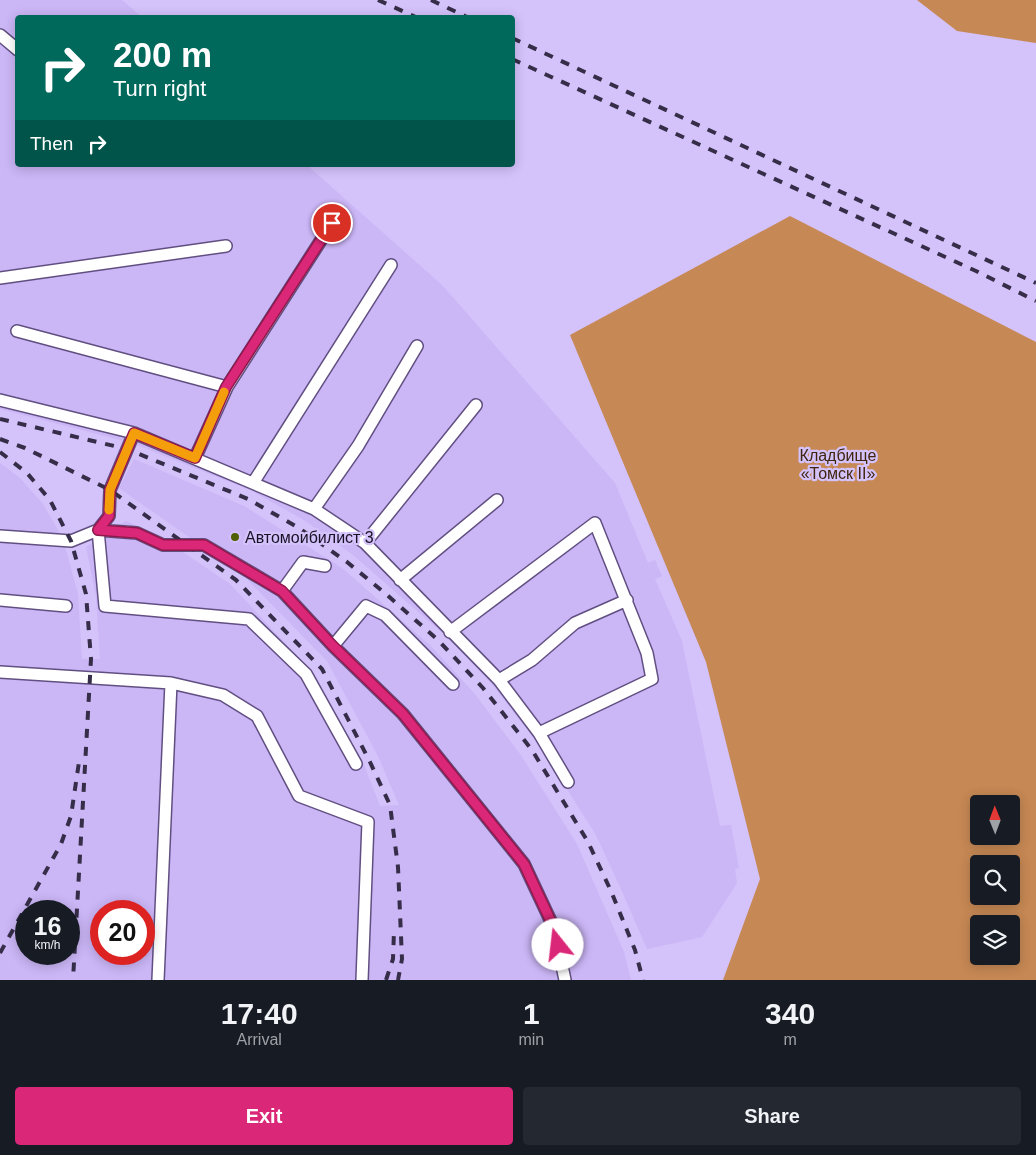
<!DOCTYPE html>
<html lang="en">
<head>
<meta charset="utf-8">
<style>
  :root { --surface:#171b24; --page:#242831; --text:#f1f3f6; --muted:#9ea1a6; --accent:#db2777 }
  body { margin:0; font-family:Arial,sans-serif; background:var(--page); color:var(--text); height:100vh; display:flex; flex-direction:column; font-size:19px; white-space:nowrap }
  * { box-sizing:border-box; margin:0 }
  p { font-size:16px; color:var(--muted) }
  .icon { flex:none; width:28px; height:28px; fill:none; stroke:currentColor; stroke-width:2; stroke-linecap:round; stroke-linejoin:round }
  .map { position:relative; height:980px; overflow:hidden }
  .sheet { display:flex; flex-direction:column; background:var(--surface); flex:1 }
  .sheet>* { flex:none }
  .banner { position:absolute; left:15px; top:15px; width:500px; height:152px; border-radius:5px; box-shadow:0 2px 12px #0003; background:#00695c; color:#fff; overflow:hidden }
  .needle { width:32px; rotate:359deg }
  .buttons { position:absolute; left:970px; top:795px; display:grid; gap:10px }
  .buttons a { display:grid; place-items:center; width:50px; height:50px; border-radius:5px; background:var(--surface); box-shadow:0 2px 12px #0003; font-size:25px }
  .speed { position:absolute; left:15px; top:900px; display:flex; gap:10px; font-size:25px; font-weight:700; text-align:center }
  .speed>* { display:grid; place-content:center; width:65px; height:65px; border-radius:50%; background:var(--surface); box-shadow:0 2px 12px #0003; line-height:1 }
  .speed small { font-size:12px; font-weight:400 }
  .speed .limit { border:8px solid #d22; background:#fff; color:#111 }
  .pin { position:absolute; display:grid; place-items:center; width:42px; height:42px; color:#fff; margin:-21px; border:2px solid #fff; border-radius:50%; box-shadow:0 1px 5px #0007 }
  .me { position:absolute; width:55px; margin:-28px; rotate:344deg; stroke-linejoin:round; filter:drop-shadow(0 0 4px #0008) }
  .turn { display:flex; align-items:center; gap:18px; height:105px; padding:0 15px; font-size:22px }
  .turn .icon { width:65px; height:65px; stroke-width:2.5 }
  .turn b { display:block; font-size:35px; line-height:42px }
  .then { display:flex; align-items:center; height:48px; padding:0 15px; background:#0003; gap:10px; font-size:19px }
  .eta { display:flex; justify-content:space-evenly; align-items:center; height:85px; text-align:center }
  .eta b { font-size:30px; font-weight:700; line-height:35px }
  .cta { display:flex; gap:10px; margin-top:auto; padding:10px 15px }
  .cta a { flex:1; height:58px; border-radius:5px; background:var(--accent); color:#fff; font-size:20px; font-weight:700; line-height:58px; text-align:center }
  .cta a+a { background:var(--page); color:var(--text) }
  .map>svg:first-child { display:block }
</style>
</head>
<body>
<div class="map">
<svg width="1036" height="980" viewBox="0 0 1036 980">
  <rect width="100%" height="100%" fill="#d4c2fb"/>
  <path fill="#cbb6f6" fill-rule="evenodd" d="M 0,0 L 122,0 L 142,17 L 18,18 L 18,165 L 307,165 L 443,286 L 615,483 L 648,563 L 655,560 L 662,576 L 655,579 L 682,641 L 720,826 L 731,825 L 739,868 L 735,869 L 737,883 L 702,937 L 647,949 L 621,889 L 596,835 L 539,745 L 491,683 L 447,637 L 353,555 L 304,520 L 250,490 L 132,443 L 0,409 Z
    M 134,459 L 244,506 L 342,568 L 432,647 L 474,693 L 520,754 L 577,844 L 624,952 L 631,980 L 0,980 L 0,463 L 20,478 L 43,504 L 63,539 L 78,594 L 82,659 L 100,659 L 96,596 L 86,547 L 126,521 L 162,538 L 230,584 L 314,674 L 364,765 L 380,806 L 399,805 L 378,756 L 327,661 L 243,575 L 119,488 ZM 26,911 L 69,911 L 69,954 L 26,954 ZM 101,911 L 144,911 L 144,954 L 101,954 Z"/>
  <path fill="#c68854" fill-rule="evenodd" d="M 917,0 L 1036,0 L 1036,43 L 957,31 Z
    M 790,216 L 1036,342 L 1036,980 L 723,980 L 760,879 L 706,662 L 570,335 ZM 979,804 L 1011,804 L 1011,836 L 979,836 ZM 979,864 L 1011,864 L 1011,896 L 979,896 ZM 979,924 L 1011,924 L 1011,956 L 979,956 Z"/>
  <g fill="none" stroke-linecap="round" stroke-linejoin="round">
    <defs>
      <path id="service" d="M 0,35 L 18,50
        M 0,278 L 226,246
        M 17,331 L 227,387
        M 0,400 L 134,433
        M 195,458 L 227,387 L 332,223
        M 253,483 L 391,265
        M 314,509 L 358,446 L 417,346
        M 0,536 L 71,541 L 98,530 L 109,516 L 110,490 L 134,433 L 314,509 L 365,543 L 499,680 L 539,733 L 568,782
        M 365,543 L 476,405
        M 400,580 L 497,500
        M 282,591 L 303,562 L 325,566
        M 0,600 L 66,606
        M 450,632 L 595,523 L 647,653 L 652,679 L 539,733
        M 333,646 L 366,606 L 385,615 L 453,684
        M 0,672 L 171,683
        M 499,680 L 532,660 L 575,623 L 627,600
        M 356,764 L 306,674 L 249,619 L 105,606 L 98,530 L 137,533 L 163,545 L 204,545 L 282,591 L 333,646 L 403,714 L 524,864 L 554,928 L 565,980
        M 158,980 L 171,683 L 223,695 L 257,716 L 299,796 L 368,822 L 362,980"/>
    </defs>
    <use href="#service" stroke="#614f81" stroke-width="14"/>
    <use href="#service" stroke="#fff" stroke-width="11"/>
    <path stroke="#362e48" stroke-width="4" stroke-dasharray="9 9" stroke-linecap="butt" d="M 378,0 L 418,18
      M 431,0 L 469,18
      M 512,38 L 1036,283
      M 512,59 L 976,271 L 1036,301
      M 0,419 L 127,449 L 248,499 L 299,528 L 347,562 L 386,594 L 439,641 L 483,688 L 532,750 L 588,842 L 611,891 L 635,950 L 643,980
      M 0,439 L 25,448 L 110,490 L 236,580 L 322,669 L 370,762 L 390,805 L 398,867 L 402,959 L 398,980
      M 0,452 L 27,473 L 50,500 L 71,541 L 86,594 L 91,659 L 73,980
      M 0,953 L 61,844 L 71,816 L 79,762
      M 386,980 L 393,959 L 394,931"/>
  </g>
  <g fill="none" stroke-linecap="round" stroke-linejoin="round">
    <defs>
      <path id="route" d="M 332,223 L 226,387 L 195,458 L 134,433 L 110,490 L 109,516 L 98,530 L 137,533 L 163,545 L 204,545 L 282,591 L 333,646 L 403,714 L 524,864 L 554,928 L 558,945"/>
    </defs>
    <use href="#route" stroke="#8e194d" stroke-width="12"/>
    <use href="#route" stroke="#db2777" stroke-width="9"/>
    <path stroke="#f59e0b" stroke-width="9" d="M 109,510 L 110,490 L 134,433 L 195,458 L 224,392"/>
  </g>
  <circle fill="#505f00" stroke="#d4c2fb" stroke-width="2" cx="235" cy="537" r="5"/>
  <g text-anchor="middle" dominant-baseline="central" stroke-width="4.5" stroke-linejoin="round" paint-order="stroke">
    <g font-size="16" fill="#40250e" stroke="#d4c2fb">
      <text x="838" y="455">Кладбище<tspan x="838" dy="18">«Томск II»</tspan></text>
    </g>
    <g font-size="16" fill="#181125" stroke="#d4c2fb" text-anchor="start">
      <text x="245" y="537">Автомоибилист 3</text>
    </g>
  </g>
</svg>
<div class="buttons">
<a><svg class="needle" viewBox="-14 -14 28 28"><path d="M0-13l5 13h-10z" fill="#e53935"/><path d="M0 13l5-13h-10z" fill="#9ea1a6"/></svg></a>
<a><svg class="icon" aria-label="search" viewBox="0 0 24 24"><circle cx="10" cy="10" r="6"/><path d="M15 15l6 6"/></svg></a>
<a><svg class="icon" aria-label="layers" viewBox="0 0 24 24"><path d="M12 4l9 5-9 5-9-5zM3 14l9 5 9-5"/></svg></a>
</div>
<div class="speed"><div>16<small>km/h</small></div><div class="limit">20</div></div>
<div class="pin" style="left:332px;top:223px;background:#d93025"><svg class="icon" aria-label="arrive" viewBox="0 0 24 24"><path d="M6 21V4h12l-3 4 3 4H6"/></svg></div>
<svg class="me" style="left:558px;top:945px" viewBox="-20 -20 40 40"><circle r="19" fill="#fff"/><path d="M0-13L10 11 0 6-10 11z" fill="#db2777"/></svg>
<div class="banner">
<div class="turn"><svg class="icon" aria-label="right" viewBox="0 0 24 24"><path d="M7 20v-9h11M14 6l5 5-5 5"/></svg><div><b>200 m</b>Turn right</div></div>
<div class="then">Then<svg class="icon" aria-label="right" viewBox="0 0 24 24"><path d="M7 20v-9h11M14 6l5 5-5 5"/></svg></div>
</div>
</div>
<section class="sheet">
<div class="eta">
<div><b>17:40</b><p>Arrival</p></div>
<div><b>1</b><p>min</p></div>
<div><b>340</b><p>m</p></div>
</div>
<div class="cta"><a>Exit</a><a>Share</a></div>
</section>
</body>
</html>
